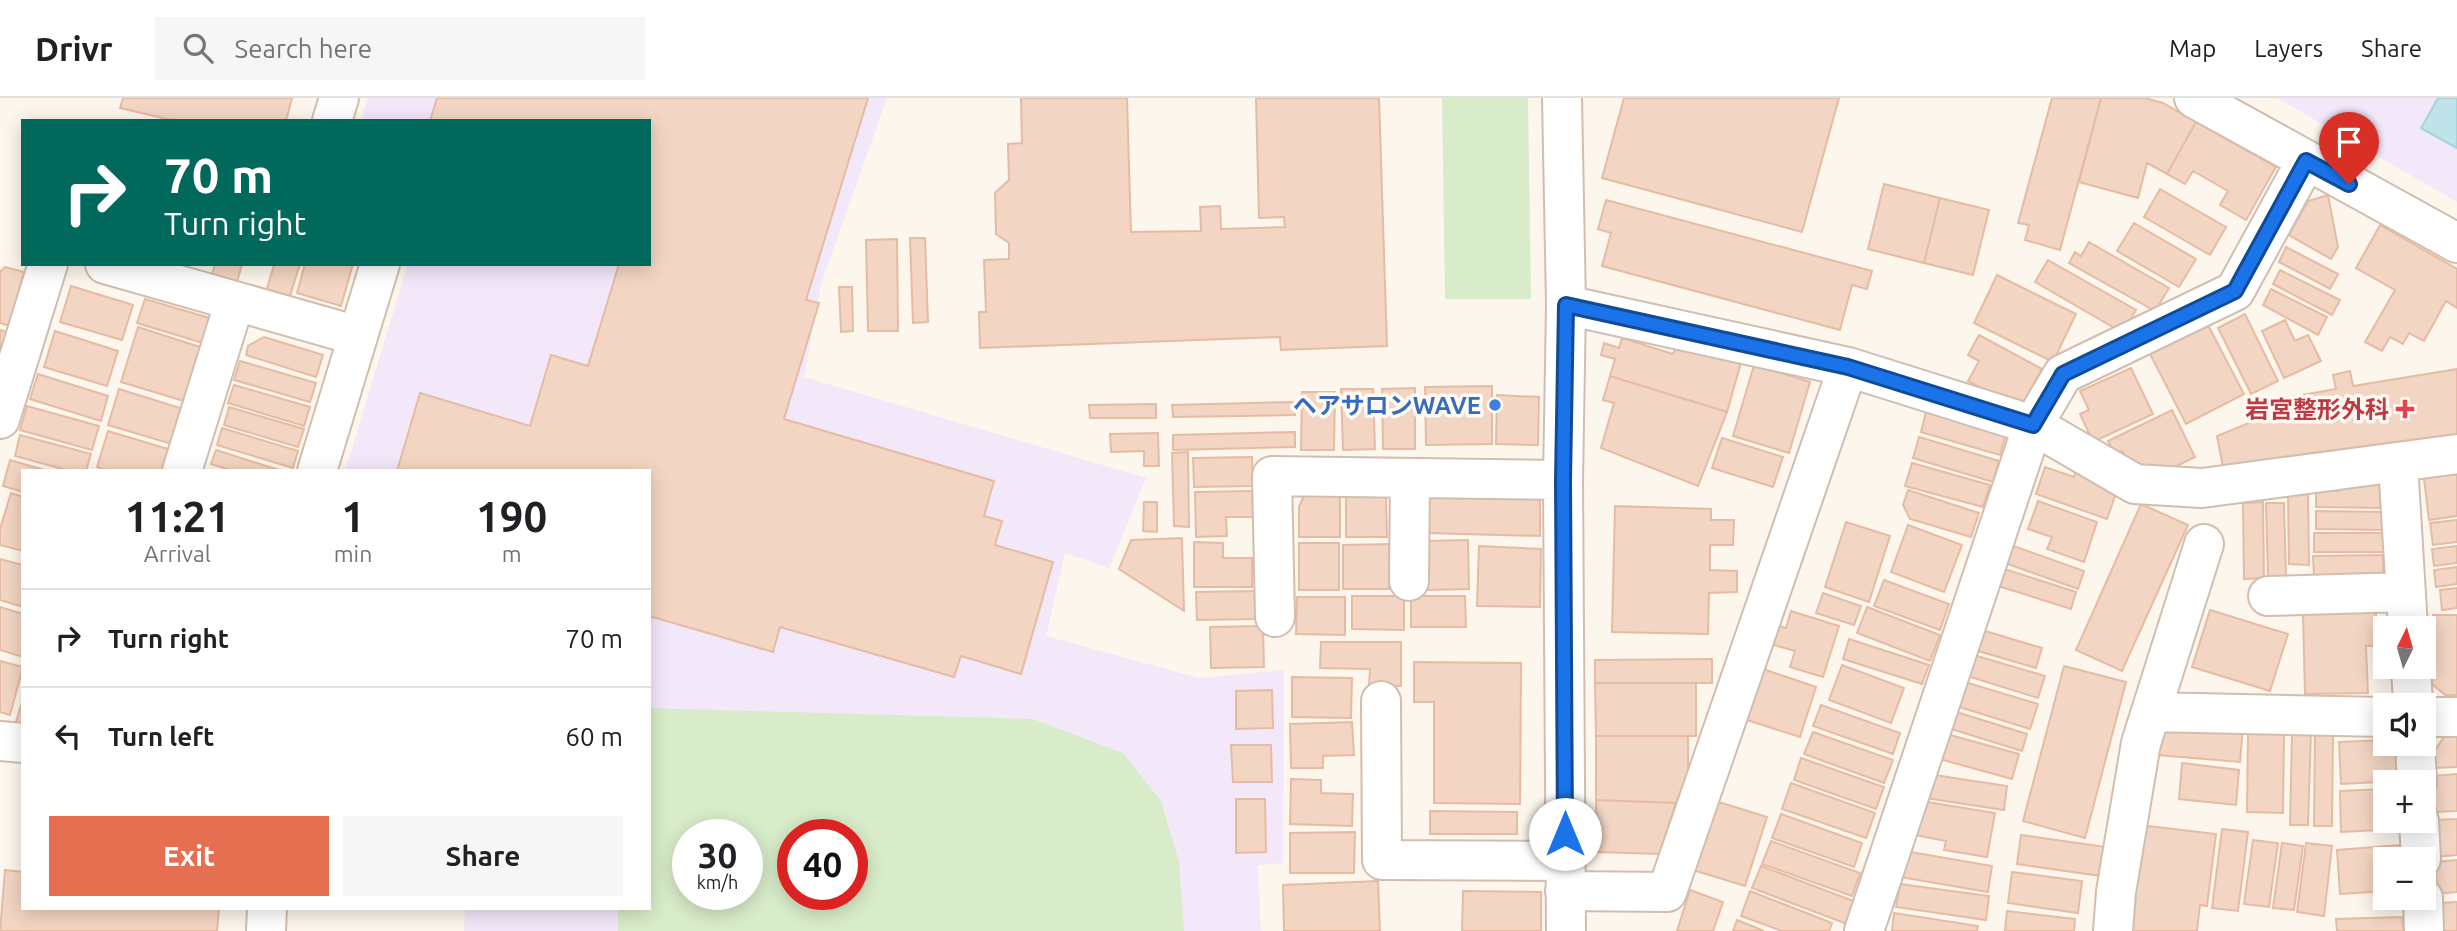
<!DOCTYPE html>
<html lang="en">
<head>
<meta charset="utf-8">
<style>
  :root { --surface:#fff; --page:#f6f6f6; --text:#202124; --muted:#757577; --line:#e0e0e0; --accent:#e76f51 }
  body { margin:0; font-family:Ubuntu,"Noto Sans JP",sans-serif; background:var(--page); color:var(--text); height:100vh; display:flex; flex-direction:column; font-size:26px; white-space:nowrap }
  * { box-sizing:border-box; margin:0 }
  p { font-size:23px; color:var(--muted) }
  .icon { flex:none; width:38px; height:38px; fill:none; stroke:currentColor; stroke-width:2; stroke-linecap:round; stroke-linejoin:round }
  .map { position:relative; flex:1; overflow:hidden }
  .details { position:absolute; left:21px; top:371px; width:630px; height:441px; display:flex; flex-direction:column; background:var(--surface); border-radius:0px; box-shadow:0 4px 18px #0003 }
  .details>* { flex:none }
  .guide { position:absolute; left:21px; top:21px; width:630px; height:147px; border-radius:0px; box-shadow:0 4px 18px #0003; background:#00695c; color:#fff; overflow:hidden }
  .needle { width:46px; rotate:5deg }
  .fabs { position:absolute; left:2373px; top:518px; display:grid; gap:14px }
  .fabs a { display:grid; place-items:center; width:63px; height:63px; border-radius:0px; background:var(--surface); box-shadow:0 4px 18px #0003; font-size:35px }
  .speed { position:absolute; left:672px; top:721px; display:flex; gap:14px; font-size:35px; font-weight:700; text-align:center }
  .speed>* { display:grid; place-content:center; width:91px; height:91px; border-radius:50%; background:var(--surface); box-shadow:0 4px 18px #0003; line-height:1 }
  .speed small { font-size:18px; font-weight:400 }
  .speed .limit { border:10px solid #d22; background:#fff; color:#111 }
  .pin { position:absolute; display:grid; place-items:center; width:60px; height:60px; color:#fff; margin:-72px -30px; border-radius:50% 50% 50% 0; rotate:-45deg; box-shadow:0 0 7px #0007 }
  .pin .icon { rotate:45deg }
  .me { position:absolute; width:77px; margin:-38px; rotate:0deg; stroke-linejoin:round; filter:drop-shadow(0 0 5px #0008) }
  .turn { display:flex; align-items:center; gap:24px; height:147px; padding:0 28px; font-size:32px }
  .turn .icon { width:91px; height:91px; stroke-width:2.5 }
  .turn b { display:block; font-size:49px; line-height:60px }
  .eta { display:flex; justify-content:space-evenly; align-items:center; height:119px; text-align:center }
  .eta b { font-size:42px; font-weight:600; line-height:49px }
  .button { display:flex; gap:14px; margin-top:auto; padding:14px 28px }
  .button a { flex:1; height:80px; border-radius:0px; background:var(--accent); color:#fff; font-size:28px; font-weight:600; line-height:80px; text-align:center }
  .button a+a { background:var(--page); color:var(--text) }
  ul { padding:0; list-style:none }
  li { display:flex; align-items:center; gap:21px; height:98px; padding:0 28px; border-top:2px solid var(--line) }
  li div { flex:1 }
  li b { display:block; font-size:26px }
  li em { font-style:normal }
  header { display:flex; align-items:center; gap:42px; box-sizing:border-box; height:98px; padding:0 35px; background:var(--surface); border-bottom:2px solid var(--line) }
  header strong { font-size:33px }
  nav { display:flex; gap:38px; margin-inline-start:auto; font-size:24px }
  .search { width:490px; height:63px; background:var(--page); display:flex; align-items:center; gap:18px; box-sizing:border-box; padding:0 24px; border-radius:0px; color:var(--muted); font-size:26px }
  .map>svg:first-child { display:block }
</style>
</head>
<body>
<header>
<strong>Drivr</strong>
<div class="search"><svg class="icon" aria-label="search" viewBox="0 0 24 24"><circle cx="10" cy="10" r="6"/><path d="M15 15l6 6"/></svg>Search here</div>
<nav><a>Map</a><a>Layers</a><a>Share</a></nav>
</header>
<div class="map">
<svg width="2457" height="833" viewBox="0 0 2457 833">
  <rect width="100%" height="100%" fill="#fdf6ec"/>
  <path fill="#f3e8fa" fill-rule="evenodd" d="M 368,0 L 887,0 L 821,186 L 804,279 L 1146,380 L 1109,470 L 1065,455 L 1046,538 L 1199,580 L 1284,572 L 1283,765 L 1258,767 L 1261,833 L 464,833 L 465,810 L 649,810 L 649,373 L 345,373 L 408,166 L 649,166 L 649,23 L 361,23 ZM 688,737 L 747,737 L 747,796 L 688,796 ZM 793,737 L 852,737 L 852,796 L 793,796 Z
    M 2277,0 L 2457,0 L 2457,104 Z"/>
  <path fill="#d8ecc9" fill-rule="evenodd" d="M 1442,0 L 1528,0 L 1531,201 L 1445,201 Z
    M 649,610 L 1033,621 L 1123,655 L 1161,703 L 1179,764 L 1184,833 L 618,833 L 618,810 L 649,810 ZM 688,737 L 747,737 L 747,796 L 688,796 ZM 793,737 L 852,737 L 852,796 L 793,796 Z"/>
  <path fill="#bfe3e8" stroke="#a5d3da" stroke-width="2" d="M 2438,0 L 2457,0 L 2457,50 L 2421,30 Z"/>
  <path fill="#f3d5c3" stroke="#e6bba3" stroke-width="2" d="M 123,0 L 292,0 L 286,23 L 175,23 L 120,10 Z
    M 437,0 L 868,0 L 806,202 L 819,205 L 784,321 L 994,383 L 984,418 L 1002,423 L 995,447 L 1053,464 L 1021,576 L 961,558 L 954,579 L 780,529 L 773,554 L 649,518 L 649,373 L 397,373 L 420,295 L 530,328 L 551,257 L 588,268 L 619,166 L 649,166 L 649,23 L 430,23 Z
    M 1021,0 L 1127,0 L 1131,134 L 1201,133 L 1200,109 L 1220,108 L 1221,131 L 1285,129 L 1284,119 L 1259,120 L 1256,0 L 1379,0 L 1387,248 L 1281,252 L 1280,239 L 980,250 L 979,214 L 986,214 L 984,162 L 1009,161 L 1009,145 L 996,136 L 995,95 L 1009,82 L 1008,46 L 1022,45 Z
    M 1624,0 L 1839,0 L 1802,134 L 1602,80 Z
    M 2052,0 L 2101,0 L 2060,152 L 2025,142 L 2029,127 L 2018,125 Z
    M 2101,0 L 2145,0 L 2163,5 L 2196,24 L 2167,76 L 2147,65 L 2138,100 L 2079,84 Z
    M 2196,24 L 2276,69 L 2246,122 L 2220,107 L 2228,93 L 2193,73 L 2185,86 L 2167,76 Z
    M 1884,86 L 1940,100 L 1924,165 L 1868,151 Z
    M 2160,91 L 2226,129 L 2210,157 L 2144,119 Z
    M 2328,97 L 2338,149 L 2331,161 L 2289,137 L 2308,103 Z
    M 1940,100 L 1989,112 L 1973,177 L 1924,165 Z
    M 1606,102 L 1872,173 L 1867,191 L 1852,187 L 1840,232 L 1602,168 L 1611,135 L 1598,131 Z
    M 2134,125 L 2196,161 L 2179,189 L 2117,153 Z
    M 2380,127 L 2457,171 L 2457,210 L 2446,203 L 2424,243 L 2409,235 L 2403,246 L 2390,239 L 2382,253 L 2365,244 L 2395,192 L 2356,170 Z
    M 910,140 L 925,140 L 928,224 L 913,225 Z
    M 897,141 L 898,233 L 868,233 L 866,142 Z
    M 2089,144 L 2169,190 L 2155,213 L 2069,165 L 2075,154 L 2081,158 Z
    M 2286,149 L 2338,176 L 2330,191 L 2279,164 Z
    M 2048,162 L 2136,212 L 2123,235 L 2035,184 Z
    M 215,166 L 242,166 L 237,184 L 212,176 Z
    M 272,166 L 300,166 L 289,201 L 266,194 L 274,167 Z
    M 305,166 L 353,166 L 341,208 L 297,195 Z
    M 5,169 L 24,174 L 9,228 L 0,225 L 0,174 Z
    M 2280,172 L 2340,202 L 2332,217 L 2273,186 Z
    M 1997,177 L 2076,216 L 2053,264 L 1974,225 Z
    M 71,188 L 133,207 L 122,242 L 60,224 Z
    M 839,189 L 852,189 L 853,233 L 841,234 Z
    M 2271,191 L 2327,219 L 2318,237 L 2263,207 Z
    M 145,201 L 213,221 L 206,246 L 137,225 Z
    M 2245,216 L 2278,283 L 2251,296 L 2218,230 Z
    M 2285,222 L 2295,243 L 2308,237 L 2321,263 L 2284,280 L 2262,233 Z
    M 2208,227 L 2244,296 L 2186,326 L 2150,256 Z
    M 138,229 L 203,250 L 187,304 L 121,284 Z
    M 0,232 L 9,235 L 0,262 Z
    M 55,233 L 118,253 L 107,288 L 44,269 Z
    M 1979,237 L 2042,271 L 2020,311 L 1968,283 L 1979,263 L 1968,257 Z
    M 264,239 L 323,257 L 316,279 L 246,257 L 248,248 Z
    M 1622,240 L 1673,256 L 1679,243 L 1742,261 L 1727,314 L 1610,278 L 1615,261 L 1601,257 L 1604,245 L 1619,250 Z
    M 240,263 L 316,285 L 310,304 L 234,282 Z
    M 1754,267 L 1810,284 L 1789,355 L 1733,338 Z
    M 2131,270 L 2153,316 L 2093,344 L 2080,316 L 2089,312 L 2080,293 Z
    M 2457,271 L 2457,336 L 2224,374 L 2217,338 L 2281,312 L 2284,300 L 2336,291 L 2333,277 L 2350,273 L 2353,288 Z
    M 38,276 L 108,298 L 101,323 L 30,301 Z
    M 1610,278 L 1727,314 L 1698,388 L 1601,350 L 1614,305 L 1603,302 Z
    M 234,287 L 310,309 L 304,328 L 228,305 Z
    M 1492,288 L 1492,346 L 1426,347 L 1425,289 Z
    M 1415,290 L 1415,351 L 1383,351 L 1382,291 Z
    M 119,291 L 183,311 L 172,346 L 108,327 Z
    M 1341,291 L 1373,291 L 1375,351 L 1343,352 Z
    M 1302,294 L 1335,294 L 1334,352 L 1301,352 Z
    M 1497,297 L 1539,299 L 1538,347 L 1496,346 Z
    M 1295,304 L 1295,317 L 1173,319 L 1172,307 Z
    M 1156,306 L 1156,320 L 1090,320 L 1089,307 Z
    M 27,308 L 99,328 L 92,352 L 20,332 Z
    M 229,309 L 304,331 L 298,349 L 224,327 Z
    M 1927,310 L 2007,333 L 2000,357 L 1921,334 Z
    M 2172,312 L 2195,359 L 2150,381 L 2132,373 L 2122,353 L 2115,356 L 2108,343 Z
    M 222,330 L 298,353 L 293,370 L 217,347 Z
    M 108,333 L 171,352 L 165,373 L 108,373 L 97,369 Z
    M 1295,334 L 1295,349 L 1173,352 L 1173,337 Z
    M 1158,335 L 1159,368 L 1144,368 L 1144,353 L 1111,354 L 1110,336 Z
    M 20,337 L 91,356 L 86,373 L 70,373 L 15,358 Z
    M 1919,339 L 1999,363 L 1993,384 L 1913,360 Z
    M 1722,340 L 1783,359 L 1773,389 L 1712,370 Z
    M 216,352 L 282,373 L 233,373 L 211,366 Z
    M 1188,354 L 1189,429 L 1174,428 L 1172,355 Z
    M 1252,359 L 1253,388 L 1194,389 L 1193,360 Z
    M 10,362 L 48,373 L 23,373 L 23,394 L 3,388 Z
    M 1912,365 L 1990,387 L 1983,409 L 1905,388 Z
    M 2078,366 L 2121,381 L 2107,421 L 2036,396 L 2045,369 L 2074,379 Z
    M 2457,367 L 2457,418 L 2429,422 L 2423,372 Z
    M 2380,385 L 2380,410 L 2316,409 L 2316,392 L 2338,393 L 2338,386 Z
    M 1340,389 L 1340,439 L 1299,439 L 1299,409 L 1307,390 Z
    M 1908,392 L 1979,415 L 1971,439 L 1910,421 L 1903,407 Z
    M 1252,393 L 1253,419 L 1226,419 L 1227,438 L 1196,439 L 1195,394 Z
    M 11,395 L 23,399 L 23,453 L 0,447 L 0,431 Z
    M 1346,396 L 1386,396 L 1387,439 L 1346,439 Z
    M 2308,396 L 2309,467 L 2289,466 L 2288,397 Z
    M 1426,399 L 1540,401 L 1540,438 L 1426,435 Z
    M 2038,403 L 2097,424 L 2084,464 L 2047,451 L 2052,439 L 2028,431 Z
    M 1144,404 L 1157,404 L 1157,434 L 1143,433 Z
    M 2263,404 L 2264,480 L 2244,481 L 2243,405 Z
    M 2266,405 L 2284,405 L 2286,479 L 2268,479 Z
    M 2141,406 L 2188,427 L 2122,573 L 2076,552 Z
    M 1615,408 L 1711,411 L 1711,422 L 1734,422 L 1733,447 L 1710,447 L 1710,472 L 1737,473 L 1737,494 L 1709,495 L 1708,536 L 1612,534 Z
    M 2316,413 L 2386,414 L 2386,432 L 2316,431 Z
    M 2457,422 L 2457,444 L 2433,447 L 2430,425 Z
    M 1846,424 L 1890,438 L 1869,504 L 1825,489 Z
    M 1908,427 L 1962,447 L 1944,494 L 1891,474 Z
    M 2314,435 L 2387,435 L 2388,454 L 2314,454 Z
    M 1182,440 L 1184,513 L 1119,471 L 1131,442 Z
    M 1468,442 L 1469,491 L 1427,492 L 1426,443 Z
    M 1194,444 L 1223,445 L 1223,460 L 1252,460 L 1252,489 L 1194,489 Z
    M 1299,445 L 1339,445 L 1339,492 L 1299,492 Z
    M 1389,446 L 1389,491 L 1343,491 L 1343,447 Z
    M 2008,446 L 2084,473 L 2078,491 L 2002,464 Z
    M 1479,448 L 1541,451 L 1540,509 L 1477,508 Z
    M 2457,448 L 2457,465 L 2434,468 L 2432,451 Z
    M 2383,457 L 2383,479 L 2314,480 L 2313,458 Z
    M 0,461 L 23,467 L 23,509 L 0,502 Z
    M 1998,469 L 2076,494 L 2071,511 L 1992,486 Z
    M 2457,469 L 2457,486 L 2436,489 L 2434,472 Z
    M 1884,482 L 1949,506 L 1940,532 L 1874,508 Z
    M 2457,490 L 2457,510 L 2442,512 L 2440,492 Z
    M 1259,493 L 1260,521 L 1197,522 L 1196,494 Z
    M 1823,495 L 1861,508 L 1854,527 L 1816,515 Z
    M 1352,498 L 1404,498 L 1404,532 L 1352,531 Z
    M 1411,498 L 1465,498 L 1466,529 L 1411,529 Z
    M 1297,499 L 1345,499 L 1345,537 L 1296,536 Z
    M 0,509 L 23,516 L 23,559 L 0,552 Z
    M 1867,509 L 1940,537 L 1930,563 L 1857,535 Z
    M 2210,512 L 2288,536 L 2270,593 L 2192,569 Z
    M 1791,513 L 1839,528 L 1823,579 L 1790,569 L 1795,553 L 1767,545 L 1773,526 L 1786,530 Z
    M 2376,513 L 2377,548 L 2366,548 L 2368,595 L 2305,596 L 2303,516 Z
    M 2433,517 L 2457,517 L 2457,597 L 2445,597 L 2432,586 Z
    M 1263,528 L 1264,569 L 1211,570 L 1210,529 Z
    M 1975,530 L 2042,550 L 2036,570 L 1968,550 Z
    M 1849,541 L 1929,567 L 1922,586 L 1843,561 Z
    M 1321,544 L 1401,544 L 1401,588 L 1369,587 L 1370,571 L 1320,570 Z
    M 1967,555 L 2045,578 L 2038,600 L 1961,576 Z
    M 1712,561 L 1712,585 L 1595,585 L 1595,562 Z
    M 0,563 L 23,569 L 10,617 L 0,614 Z
    M 1414,564 L 1521,565 L 1520,706 L 1434,705 L 1434,604 L 1414,604 Z
    M 1842,567 L 1904,590 L 1891,625 L 1829,602 Z
    M 2064,568 L 2126,584 L 2085,740 L 2023,723 Z
    M 1763,571 L 1816,589 L 1800,639 L 1747,622 Z
    M 1292,579 L 1352,580 L 1351,620 L 1292,619 Z
    M 1958,582 L 2038,606 L 2030,631 L 1950,606 Z
    M 1595,585 L 1696,585 L 1696,638 L 1596,638 Z
    M 1272,592 L 1273,630 L 1236,631 L 1236,593 Z
    M 23,601 L 23,630 L 15,627 Z
    M 1821,607 L 1900,635 L 1893,656 L 1813,628 Z
    M 1950,612 L 2027,636 L 2022,653 L 1945,629 Z
    M 1352,624 L 1354,657 L 1323,658 L 1323,670 L 1291,670 L 1290,626 Z
    M 2243,629 L 2240,664 L 2158,657 L 2160,632 Z
    M 1813,634 L 1893,662 L 1884,685 L 1804,656 Z
    M 2292,634 L 2311,634 L 2308,727 L 2290,727 Z
    M 2315,634 L 2333,634 L 2332,728 L 2314,728 Z
    M 1943,635 L 2019,656 L 2012,681 L 1936,660 Z
    M 2248,635 L 2284,635 L 2283,715 L 2247,714 Z
    M 2457,636 L 2457,669 L 2435,670 L 2434,654 L 2445,637 Z
    M 1596,638 L 1688,638 L 1688,676 L 1676,705 L 1596,702 Z
    M 2385,642 L 2385,646 L 2396,646 L 2398,683 L 2341,686 L 2339,644 Z
    M 1231,647 L 1271,647 L 1272,684 L 1233,684 Z
    M 1801,660 L 1884,689 L 1876,711 L 1794,682 Z
    M 2182,665 L 2239,672 L 2236,707 L 2179,701 Z
    M 1928,676 L 2007,688 L 2004,712 L 1925,700 Z
    M 2457,676 L 2457,713 L 2436,714 L 2433,678 Z
    M 1291,681 L 1321,682 L 1321,695 L 1353,696 L 1352,728 L 1290,726 Z
    M 1791,685 L 1875,715 L 1866,740 L 1782,711 Z
    M 2385,691 L 2385,723 L 2400,723 L 2400,731 L 2341,734 L 2340,693 Z
    M 1236,701 L 1265,701 L 1266,754 L 1236,755 Z
    M 1596,702 L 1676,705 L 1659,756 L 1597,754 Z
    M 1712,702 L 1767,719 L 1745,788 L 1690,771 Z
    M 1921,703 L 1995,715 L 1987,759 L 1944,752 L 1946,743 L 1915,737 Z
    M 1430,713 L 1517,714 L 1517,736 L 1430,736 Z
    M 1781,716 L 1862,745 L 1854,769 L 1772,740 Z
    M 2457,721 L 2457,757 L 2435,759 L 2433,722 Z
    M 2140,727 L 2216,736 L 2207,808 L 2200,807 L 2197,833 L 2126,833 Z
    M 2222,731 L 2248,734 L 2238,813 L 2212,810 Z
    M 1355,734 L 1354,775 L 1290,775 L 1290,735 Z
    M 2021,737 L 2106,749 L 2101,778 L 2017,766 Z
    M 2253,742 L 2278,745 L 2269,809 L 2244,806 Z
    M 1771,743 L 1860,775 L 1852,798 L 1762,766 Z
    M 2282,745 L 2303,748 L 2294,812 L 2273,810 Z
    M 2306,745 L 2332,748 L 2324,818 L 2297,814 Z
    M 2400,747 L 2400,761 L 2385,761 L 2385,793 L 2340,796 L 2337,752 Z
    M 1905,753 L 1992,768 L 1988,794 L 1900,779 Z
    M 2457,762 L 2457,794 L 2437,796 L 2435,764 Z
    M 1761,768 L 1856,804 L 1847,826 L 1752,790 Z
    M 5,772 L 23,774 L 23,810 L 219,810 L 217,833 L 0,833 Z
    M 2012,774 L 2082,783 L 2078,815 L 2008,805 Z
    M 1378,783 L 1380,833 L 1284,833 L 1283,787 Z
    M 1900,786 L 1989,798 L 1986,822 L 1896,809 Z
    M 1690,792 L 1723,804 L 1713,833 L 1677,833 Z
    M 1463,793 L 1541,794 L 1541,833 L 1462,833 Z
    M 1750,793 L 1832,825 L 1829,833 L 1782,833 L 1741,818 Z
    M 2457,804 L 2457,833 L 2442,833 L 2440,805 Z
    M 2007,813 L 2075,821 L 2074,833 L 2005,833 Z
    M 1894,815 L 1978,828 L 1977,833 L 1892,833 Z
    M 2402,819 L 2403,833 L 2337,833 L 2336,821 Z
    M 1737,822 L 1764,833 L 1733,833 Z"/>
  <g fill="none" stroke-linecap="round" stroke-linejoin="round">
    <defs>
      <path id="minor" d="M 1562,0 L 1566,207 L 1563,382 L 1566,833
        M 2194,0 L 2457,145
        M 332,23 L 339,0
        M 105,166 L 358,238
        M 1566,207 L 1848,269 L 2033,327 L 2135,386 L 2202,390 L 2457,356
        M 0,321 L 48,166
        M 2398,365 L 2408,530
        M 182,373 L 235,203
        M 317,373 L 380,166
        M 1409,483 L 1410,380
        M 2268,498 L 2406,494
        M 1275,519 L 1272,378 L 1563,382
        M 2411,569 L 2413,607
        M 1381,603 L 1382,762 L 1565,763
        M 2151,614 L 2385,619
        M 2424,619 L 2457,619
        M 0,643 L 23,645
        M 2415,646 L 2417,684
        M 2419,723 L 2421,761
        M 1565,793 L 1667,794 L 1848,269
        M 2423,800 L 2424,833
        M 266,833 L 267,810
        M 1864,833 L 2033,327 L 2063,276 L 2235,193 L 2306,63
        M 2113,833 L 2116,794 L 2141,645 L 2204,446"/>
    </defs>
    <use href="#minor" stroke="#d1beb0" stroke-width="42"/>
    <use href="#minor" stroke="#fff" stroke-width="38"/>
  </g>
  <g fill="none" stroke-linecap="round" stroke-linejoin="round">
    <defs>
      <path id="route" d="M 1565,736 L 1563,382 L 1566,207 L 1848,269 L 2033,327 L 2063,276 L 2235,193 L 2306,63 L 2349,86"/>
    </defs>
    <use href="#route" stroke="#114b97" stroke-width="18"/>
    <use href="#route" stroke="#1a73e8" stroke-width="12"/>
  </g>
  <circle fill="#3f7fe0" stroke="#fffaf3" stroke-width="2.5" cx="1495" cy="307" r="7"/>
  <path fill="#e0444e" stroke="#fffaf3" stroke-width="2.5" d="M2401.5 300.5h7v7h7v7h-7v7h-7v-7h-7v-7h7z"/>
  <g text-anchor="middle" dominant-baseline="central" stroke-width="7" stroke-linejoin="round" paint-order="stroke">
    <g font-size="24" font-weight="bold" fill="#366cbe" stroke="#fffaf3" text-anchor="end">
      <text x="1481" y="307">ヘアサロンWAVE</text>
    </g>
    <g font-size="24" font-weight="bold" fill="#be3a42" stroke="#fffaf3" text-anchor="end">
      <text x="2389" y="311">岩宮整形外科</text>
    </g>
  </g>
</svg>
<div class="fabs">
<a><svg class="needle" viewBox="-14 -14 28 28"><path d="M0-13l5 13h-10z" fill="#e53935"/><path d="M0 13l5-13h-10z" fill="#757577"/></svg></a>
<a><svg class="icon" aria-label="sound" viewBox="0 0 24 24"><path d="M4 9h4l5-4v14l-5-4H4zM17 9q2 3 0 6"/></svg></a>
<a>+</a>
<a>−</a>
</div>
<div class="speed"><div>30<small>km/h</small></div><div class="limit">40</div></div>
<div class="pin" style="left:2349px;top:86px;background:#d93025"><svg class="icon" aria-label="arrive" viewBox="0 0 24 24"><path d="M6 21V4h12l-3 4 3 4H6"/></svg></div>
<svg class="me" style="left:1565px;top:736px" viewBox="-20 -20 40 40"><circle r="19" fill="#fff"/><path d="M0-13L10 11 0 6-10 11z" fill="#1a73e8"/></svg>
<div class="guide">
<div class="turn"><svg class="icon" aria-label="right" viewBox="0 0 24 24"><path d="M7 20v-9h11M14 6l5 5-5 5"/></svg><div><b>70 m</b>Turn right</div></div>
</div>
<section class="details">
<div class="eta">
<div><b>11:21</b><p>Arrival</p></div>
<div><b>1</b><p>min</p></div>
<div><b>190</b><p>m</p></div>
</div>
<ul>
<li><svg class="icon" aria-label="right" viewBox="0 0 24 24"><path d="M7 20v-9h11M14 6l5 5-5 5"/></svg><div><b>Turn right</b></div><em>70 m</em></li>
<li><svg class="icon" aria-label="left" viewBox="0 0 24 24"><path d="M17 20v-9H6M10 6l-5 5 5 5"/></svg><div><b>Turn left</b></div><em>60 m</em></li>
</ul>
<div class="button"><a>Exit</a><a>Share</a></div>
</section>
</div>
</body>
</html>
